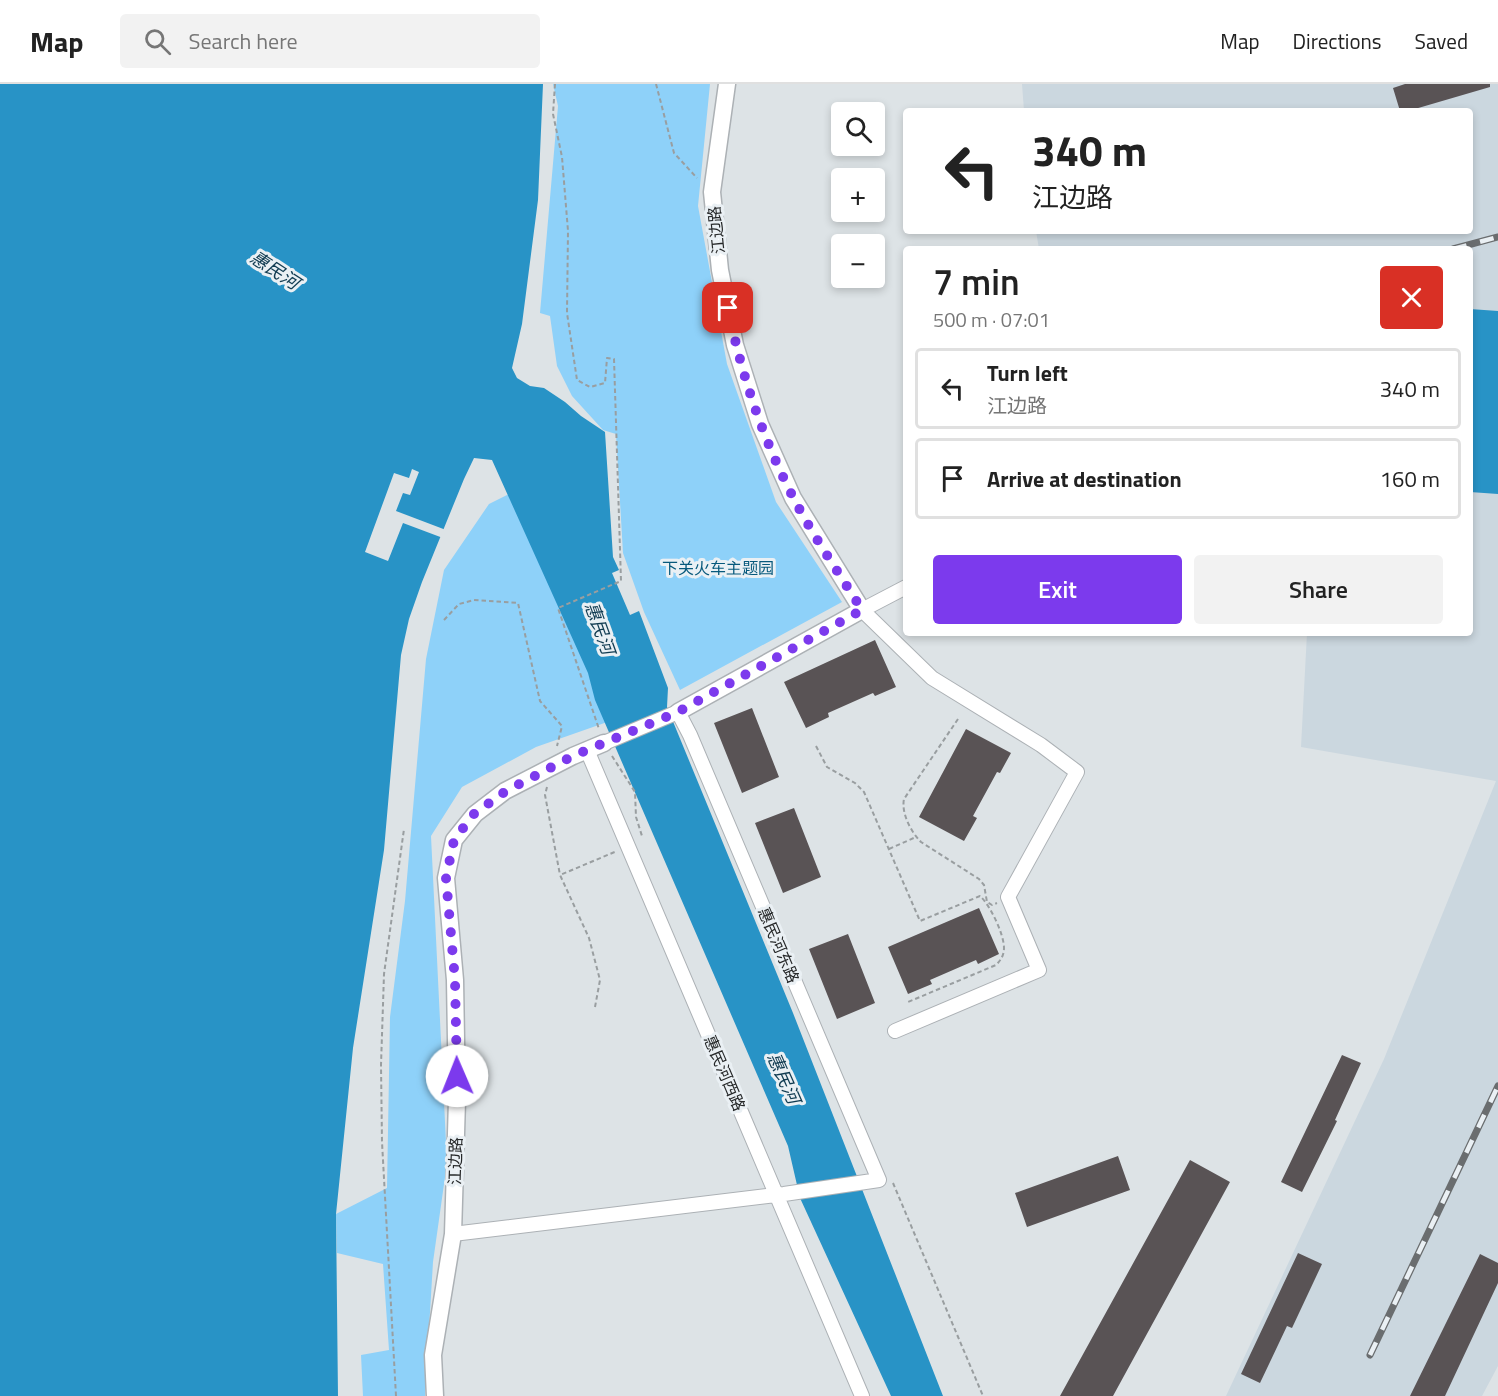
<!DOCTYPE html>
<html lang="en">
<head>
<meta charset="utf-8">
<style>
  :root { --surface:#fff; --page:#f2f2f2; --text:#222; --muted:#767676; --line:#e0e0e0; --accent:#7c3aed }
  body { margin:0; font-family:"Titillium Web","Noto Sans SC",sans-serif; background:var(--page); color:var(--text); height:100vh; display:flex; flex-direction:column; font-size:22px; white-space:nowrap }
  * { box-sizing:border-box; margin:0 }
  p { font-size:20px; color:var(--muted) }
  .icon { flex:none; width:33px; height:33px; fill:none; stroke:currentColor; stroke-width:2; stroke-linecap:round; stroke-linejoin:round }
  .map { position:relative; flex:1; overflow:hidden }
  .side { position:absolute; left:903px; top:162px; width:570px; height:390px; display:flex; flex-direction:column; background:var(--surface); border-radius:6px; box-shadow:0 3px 9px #0003 }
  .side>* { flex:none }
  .hud { position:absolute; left:903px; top:24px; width:570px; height:126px; border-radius:6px; box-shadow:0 3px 9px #0003; background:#fff; color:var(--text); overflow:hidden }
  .fabs { position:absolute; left:831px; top:18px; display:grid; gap:12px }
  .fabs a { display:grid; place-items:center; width:54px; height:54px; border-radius:6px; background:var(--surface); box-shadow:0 3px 9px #0003; font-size:30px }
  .pin { position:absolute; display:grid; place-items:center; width:51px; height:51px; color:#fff; margin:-26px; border-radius:12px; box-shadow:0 3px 9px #0006 }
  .me { position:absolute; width:66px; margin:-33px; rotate:359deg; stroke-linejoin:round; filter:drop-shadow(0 0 4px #0008) }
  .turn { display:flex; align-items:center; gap:21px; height:126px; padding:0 30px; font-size:27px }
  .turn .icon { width:78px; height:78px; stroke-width:2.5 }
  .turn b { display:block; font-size:42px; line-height:51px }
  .round { display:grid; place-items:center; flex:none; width:63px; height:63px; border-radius:6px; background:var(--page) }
  .summary { display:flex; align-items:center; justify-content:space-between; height:102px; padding:0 30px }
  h1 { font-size:36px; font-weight:600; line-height:45px }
  .action { display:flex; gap:12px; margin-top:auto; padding:12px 30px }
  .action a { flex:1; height:69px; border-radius:6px; background:var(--accent); color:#fff; font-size:24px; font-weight:600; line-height:69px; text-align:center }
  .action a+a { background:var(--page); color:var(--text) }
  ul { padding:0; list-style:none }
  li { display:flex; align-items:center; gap:18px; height:81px; margin:0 12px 9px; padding:0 18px; border:3px solid var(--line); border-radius:6px }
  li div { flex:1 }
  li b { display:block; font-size:22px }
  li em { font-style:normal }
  header { display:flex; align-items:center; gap:36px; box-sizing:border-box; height:84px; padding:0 30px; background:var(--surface); border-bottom:2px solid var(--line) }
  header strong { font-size:28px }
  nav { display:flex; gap:33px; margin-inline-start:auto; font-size:21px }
  .search { width:420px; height:54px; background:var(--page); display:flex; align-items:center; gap:15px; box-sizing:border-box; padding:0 21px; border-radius:6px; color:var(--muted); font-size:22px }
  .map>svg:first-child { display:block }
</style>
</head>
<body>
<header>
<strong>Map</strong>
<div class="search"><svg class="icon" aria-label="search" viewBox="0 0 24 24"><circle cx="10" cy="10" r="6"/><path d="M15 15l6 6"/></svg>Search here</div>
<nav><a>Map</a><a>Directions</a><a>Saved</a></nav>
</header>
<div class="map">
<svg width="1498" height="1312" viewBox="0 0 1498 1312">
  <rect width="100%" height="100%" fill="#dde3e6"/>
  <path fill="#cbd7df" d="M 1022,0 L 1498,0 L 1498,1282 L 1482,1312 L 1226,1312 L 1384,975 L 1496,697 L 1301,663 L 1307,549 L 1470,549 L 1470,165 L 1039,165 L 1036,147 L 1470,147 L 1470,27 L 1024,27 Z"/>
  <path fill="#8ed1f9" d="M 553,0 L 710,0 L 698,122 L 727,280 L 776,418 L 842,518 L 680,606 L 644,528 L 623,469 L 616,350 L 603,346 L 572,312 L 557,282 L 550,232 L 540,229 L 558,22 Z
    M 509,410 L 613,636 L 536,663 L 462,703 L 431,752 L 447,1079 L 433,1178 L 425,1312 L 363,1312 L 361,1271 L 389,1266 L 383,1180 L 337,1169 L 336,1130 L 387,1104 L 390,933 L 405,817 L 426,575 L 444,486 L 489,420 Z"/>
  <path fill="#2893c6" d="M 0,0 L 543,0 L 538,116 L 522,240 L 512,284 L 517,294 L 530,302 L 544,304 L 565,318 L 581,332 L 605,348 L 613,473 L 619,486 L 612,489 L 630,531 L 639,527 L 668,604 L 667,623 L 793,929 L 943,1312 L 891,1312 L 800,1114 L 788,1062 L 595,616 L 588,589 L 492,376 L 474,374 L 464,395 L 422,498 L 409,535 L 401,571 L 384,766 L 353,964 L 336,1130 L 338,1312 L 0,1312 Z
    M 1470,225 L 1498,227 L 1498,410 L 1470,408 Z"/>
  <path fill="#dde3e6" d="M 412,385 L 419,388 L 410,411 L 403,409 L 396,427 L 446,446 L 443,454 L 403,439 L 388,477 L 365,468 L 394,389 L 409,394 Z"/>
  <path fill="#595355" d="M 1405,0 L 1490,0 L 1490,3 L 1408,27 L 1400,27 L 1393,4 Z
    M 875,556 L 896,603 L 875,612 L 873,609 L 828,629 L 829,633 L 806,644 L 784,598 Z
    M 752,624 L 779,693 L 742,709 L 714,639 Z
    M 966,645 L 1011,669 L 1000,689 L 997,688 L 973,732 L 977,734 L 964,757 L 919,733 Z
    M 794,724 L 821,793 L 783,809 L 755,739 Z
    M 979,824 L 999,870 L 978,880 L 976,876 L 930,896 L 932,900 L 908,910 L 888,863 Z
    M 848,850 L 875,919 L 837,935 L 809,865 Z
    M 1342,971 L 1361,979 L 1335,1036 L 1337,1037 L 1302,1108 L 1281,1098 Z
    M 1118,1072 L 1130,1106 L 1027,1143 L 1015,1109 Z
    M 1190,1076 L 1230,1098 L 1113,1312 L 1060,1312 Z
    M 1298,1169 L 1322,1180 L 1292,1244 L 1287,1242 L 1260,1299 L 1241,1290 Z
    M 1480,1170 L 1498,1179 L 1498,1199 L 1445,1312 L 1410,1312 Z"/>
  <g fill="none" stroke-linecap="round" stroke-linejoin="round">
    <defs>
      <path id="minor" d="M 587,666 L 862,1312
        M 895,947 L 1039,886 L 1008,813 L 1077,688 L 1041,661 L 932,594 L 862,526 L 906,503
        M 453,1150 L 784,1110 L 879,1096 L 690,651 L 678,628 L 604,659"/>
      <path id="tertiary" d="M 678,628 L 862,526 L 793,414 L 760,340 L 735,261 L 720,186 L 712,108 L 727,0
        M 435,1312 L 433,1271 L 453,1150 L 457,1016 L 455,896 L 446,794 L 454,756 L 475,730 L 505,707 L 573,672 L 604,659"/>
    </defs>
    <use href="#minor" stroke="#acb1b5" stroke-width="16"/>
    <use href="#tertiary" stroke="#acb1b5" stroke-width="19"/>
    <path stroke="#999ea0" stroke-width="2" stroke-dasharray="4.5 3" stroke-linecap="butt" d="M 555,0 L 553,30 L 562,73 L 568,147 L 567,229 L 577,296 L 590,303 L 605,299 L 607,274 L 614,275 L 621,497 L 558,524 L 599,645
      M 656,0 L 674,69 L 697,94
      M 444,536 L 459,520 L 474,516 L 518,519 L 540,617 L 562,642 L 557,662
      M 958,635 L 904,715 C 901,729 911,748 921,758 L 979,795 L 984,801 L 987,818 L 992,821 L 997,819
      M 816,662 L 827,683 L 855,699 L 864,708 L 920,837 L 980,812 C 990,821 1004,850 1004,864 C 1004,871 1001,876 996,881 L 908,918
      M 612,672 L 635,708 L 636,733 L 642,752 L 640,753
      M 547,703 L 545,711 L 560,791
      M 889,765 L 916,753
      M 595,923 L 600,896 L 589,854 L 560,791 L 617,767
      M 893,1099 L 983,1312
      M 396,1312 L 382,1058 L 381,981 L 384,890 L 404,745"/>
    <use href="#minor" stroke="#fff" stroke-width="14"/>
    <use href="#tertiary" stroke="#fff" stroke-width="16"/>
    <defs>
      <path id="rail" d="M 1453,165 L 1498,153
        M 1370,1271 L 1498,1002"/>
    </defs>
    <use href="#rail" stroke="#6a6d6f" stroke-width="7"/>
    <use href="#rail" stroke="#eaf0f4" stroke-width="4.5" stroke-dasharray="14" stroke-linecap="butt"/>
  </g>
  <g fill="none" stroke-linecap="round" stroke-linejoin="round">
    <path stroke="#7c3aed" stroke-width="10" stroke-dasharray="0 18" d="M 457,992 L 455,896 L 446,794 L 454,756 L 474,730 L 506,707 L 573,672 L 678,628 L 862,526 C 839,489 813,452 793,413 C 762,353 741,289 728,224"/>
  </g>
  <g text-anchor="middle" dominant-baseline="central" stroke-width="6" stroke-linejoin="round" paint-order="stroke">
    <g font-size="16" fill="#262829" stroke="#eaf0f4">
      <text transform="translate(716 146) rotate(-96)">江边路</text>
      <text transform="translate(779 861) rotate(67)">惠民河东路</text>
      <text transform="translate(725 989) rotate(67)">惠民河西路</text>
      <text transform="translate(455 1077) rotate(-88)">江边路</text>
    </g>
    <g font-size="16" fill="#07597c" stroke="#eaf0f4">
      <text x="718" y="484">下关火车主题园</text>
    </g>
    <g font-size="18" font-style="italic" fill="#103b51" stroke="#eaf0f4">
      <text transform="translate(275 186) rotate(33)">惠民河</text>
      <text transform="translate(600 544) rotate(70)">惠民河</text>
      <text transform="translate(784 994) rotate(66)">惠民河</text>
    </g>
  </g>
</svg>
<div class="fabs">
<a><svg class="icon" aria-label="search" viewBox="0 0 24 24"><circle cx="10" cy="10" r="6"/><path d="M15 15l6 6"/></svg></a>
<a>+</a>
<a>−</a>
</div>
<div class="pin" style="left:728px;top:224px;background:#d93025"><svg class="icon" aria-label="arrive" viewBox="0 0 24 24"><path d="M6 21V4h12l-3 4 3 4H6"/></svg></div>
<svg class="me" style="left:457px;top:992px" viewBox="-20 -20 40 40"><circle r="19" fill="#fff"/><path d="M0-13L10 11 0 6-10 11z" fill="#7c3aed"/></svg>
<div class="hud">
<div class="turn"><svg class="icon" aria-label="left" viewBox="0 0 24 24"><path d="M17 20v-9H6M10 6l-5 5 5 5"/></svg><div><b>340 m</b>江边路</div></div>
</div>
<section class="side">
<div class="summary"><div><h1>7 min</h1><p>500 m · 07:01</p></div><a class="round" style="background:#d93025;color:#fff"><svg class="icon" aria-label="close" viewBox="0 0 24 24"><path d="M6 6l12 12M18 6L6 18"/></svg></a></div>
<ul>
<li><svg class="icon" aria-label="left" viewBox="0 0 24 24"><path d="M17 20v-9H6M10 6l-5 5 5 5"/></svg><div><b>Turn left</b><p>江边路</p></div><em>340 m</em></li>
<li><svg class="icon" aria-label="arrive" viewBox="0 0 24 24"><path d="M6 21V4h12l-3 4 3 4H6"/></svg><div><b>Arrive at destination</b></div><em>160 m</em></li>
</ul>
<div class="action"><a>Exit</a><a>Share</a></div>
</section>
</div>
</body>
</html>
